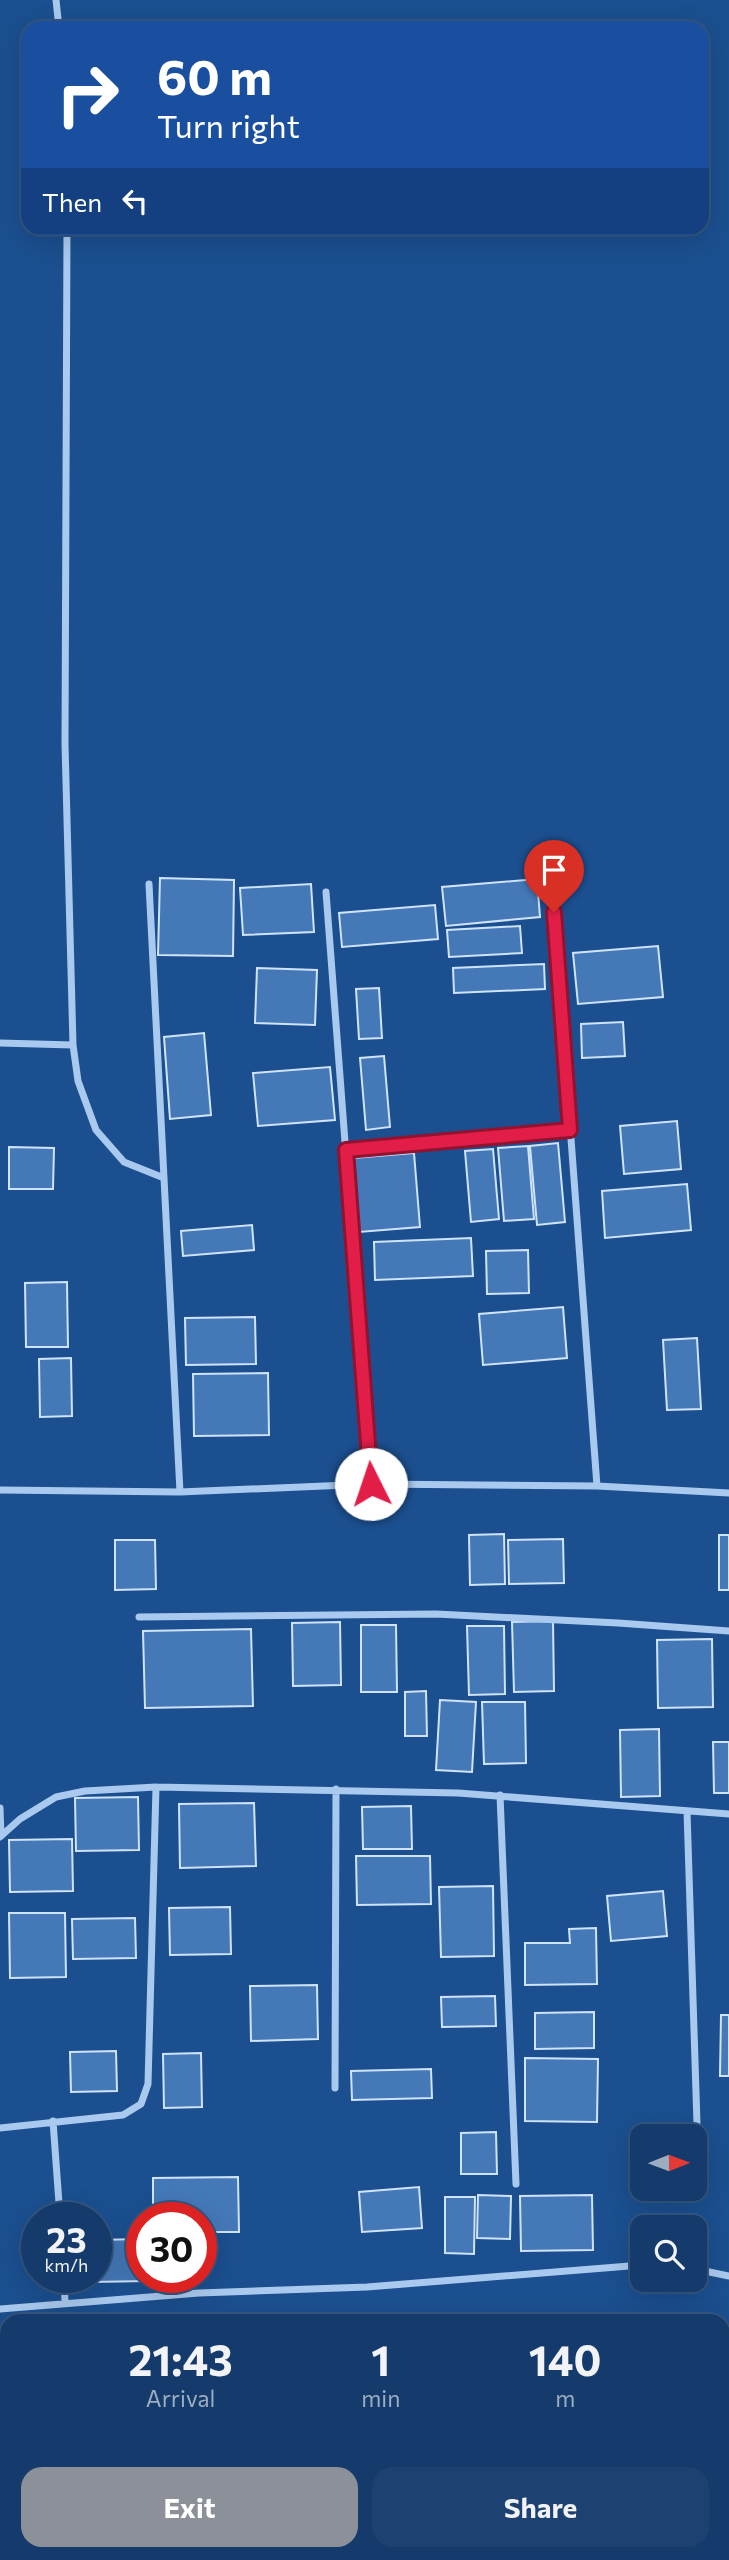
<!DOCTYPE html>
<html lang="en">
<head>
<meta charset="utf-8">
<style>
  :root { --surface:#143b6b; --page:#1d4271; --text:#f1f3f6; --muted:#9dadc1; --line:#33557e; --accent:#8c9099 }
  body { margin:0; font-family:Commissioner,sans-serif; background:var(--page); color:var(--text); height:100vh; display:flex; flex-direction:column; font-size:26px; white-space:nowrap }
  * { box-sizing:border-box; margin:0 }
  p { font-size:23px; color:var(--muted) }
  .icon { flex:none; width:38px; height:38px; fill:none; stroke:currentColor; stroke-width:2; stroke-linecap:round; stroke-linejoin:round }
  .map { position:relative; flex:1; overflow:hidden }
  .drawer { position:absolute; left:0px; top:2314px; width:730px; height:247px; display:flex; flex-direction:column; background:var(--surface); border-radius:21px 21px 0 0; box-shadow:0 7px 28px #0002,0 0 0 2px var(--line) }
  .drawer>* { flex:none }
  .top-card { position:absolute; left:21px; top:21px; width:688px; height:214px; border-radius:21px; box-shadow:0 7px 28px #0002,0 0 0 2px var(--line); background:#1a4fa0; color:#fff; overflow:hidden }
  .needle { width:46px; rotate:89deg }
  .buttons { position:absolute; left:630px; top:2124px; display:grid; gap:14px }
  .buttons a { display:grid; place-items:center; width:77px; height:77px; border-radius:14px; background:var(--surface); box-shadow:0 7px 28px #0002,0 0 0 2px var(--line); font-size:35px }
  .speed { position:absolute; left:21px; top:2202px; display:flex; gap:14px; font-size:35px; font-weight:700; text-align:center }
  .speed>* { display:grid; place-content:center; width:91px; height:91px; border-radius:50%; background:var(--surface); box-shadow:0 7px 28px #0002,0 0 0 2px var(--line); line-height:1 }
  .speed small { font-size:18px; font-weight:400 }
  .speed .limit { border:10px solid #d22; background:#fff; color:#111 }
  .pin { position:absolute; display:grid; place-items:center; width:60px; height:60px; color:#fff; margin:-72px -30px; border-radius:50% 50% 50% 0; rotate:-45deg; box-shadow:0 0 7px #0007 }
  .pin .icon { rotate:45deg }
  .me { position:absolute; width:77px; margin:-38px; rotate:356deg; stroke-linejoin:round; filter:drop-shadow(0 0 5px #0008) }
  .turn { display:flex; align-items:center; gap:24px; height:147px; padding:0 21px; font-size:32px }
  .turn .icon { width:91px; height:91px; stroke-width:2.5 }
  .turn b { display:block; font-size:49px; line-height:60px }
  .then { display:flex; align-items:center; height:66px; padding:0 21px; background:#0003; gap:14px; font-size:26px }
  .eta { display:flex; justify-content:space-evenly; align-items:center; height:119px; text-align:center }
  .eta b { font-size:42px; font-weight:700; line-height:49px }
  .action { display:flex; gap:14px; margin-top:auto; padding:14px 21px }
  .action a { flex:1; height:80px; border-radius:21px; background:var(--accent); color:#fff; font-size:28px; font-weight:700; line-height:80px; text-align:center }
  .action a+a { background:var(--page); color:var(--text) }
  .map>svg:first-child { display:block }
</style>
</head>
<body>
<div class="map">
<svg width="729" height="2560" viewBox="0 0 729 2560">
  <rect width="100%" height="100%" fill="#1b4f8f"/>
  <path fill="#4478b7" stroke="#cfe3fa" stroke-width="2" d="M 160,878 L 234,880 L 233,956 L 158,955 Z
    M 537,879 L 540,917 L 446,926 L 442,887 Z
    M 311,884 L 314,932 L 243,935 L 240,888 Z
    M 435,905 L 438,939 L 342,947 L 339,913 Z
    M 520,926 L 522,953 L 449,957 L 447,930 Z
    M 658,946 L 663,997 L 578,1004 L 573,953 Z
    M 544,964 L 545,989 L 454,993 L 453,968 Z
    M 257,968 L 317,970 L 315,1025 L 255,1023 Z
    M 379,988 L 382,1038 L 359,1039 L 356,989 Z
    M 623,1022 L 625,1056 L 582,1058 L 581,1024 Z
    M 204,1033 L 211,1115 L 170,1119 L 164,1037 Z
    M 384,1056 L 390,1127 L 366,1130 L 360,1058 Z
    M 330,1067 L 335,1120 L 258,1126 L 253,1073 Z
    M 677,1121 L 681,1169 L 624,1174 L 620,1126 Z
    M 558,1143 L 565,1222 L 537,1225 L 530,1146 Z
    M 528,1146 L 534,1219 L 504,1221 L 498,1148 Z
    M 9,1147 L 54,1148 L 53,1189 L 9,1189 Z
    M 493,1149 L 499,1219 L 471,1222 L 465,1151 Z
    M 414,1153 L 420,1227 L 359,1232 L 353,1158 Z
    M 687,1184 L 691,1230 L 605,1238 L 602,1191 Z
    M 252,1225 L 254,1250 L 183,1256 L 181,1231 Z
    M 471,1238 L 473,1276 L 375,1280 L 374,1242 Z
    M 528,1250 L 529,1293 L 487,1294 L 486,1251 Z
    M 67,1282 L 68,1347 L 26,1347 L 25,1283 Z
    M 563,1307 L 567,1358 L 483,1365 L 479,1314 Z
    M 255,1317 L 256,1364 L 186,1365 L 185,1318 Z
    M 697,1338 L 701,1409 L 667,1410 L 663,1340 Z
    M 71,1358 L 72,1416 L 40,1417 L 39,1359 Z
    M 268,1373 L 269,1435 L 194,1436 L 193,1374 Z
    M 504,1534 L 505,1584 L 470,1585 L 469,1535 Z
    M 719,1535 L 729,1535 L 729,1590 L 719,1590 Z
    M 563,1539 L 564,1583 L 509,1584 L 508,1540 Z
    M 115,1540 L 155,1540 L 156,1589 L 115,1590 Z
    M 553,1621 L 554,1691 L 514,1692 L 512,1622 Z
    M 340,1622 L 341,1685 L 293,1686 L 292,1623 Z
    M 361,1625 L 396,1625 L 397,1692 L 361,1692 Z
    M 467,1626 L 504,1626 L 505,1694 L 469,1695 Z
    M 251,1629 L 253,1706 L 145,1708 L 143,1631 Z
    M 712,1639 L 713,1707 L 658,1708 L 657,1640 Z
    M 426,1691 L 427,1736 L 405,1736 L 405,1692 Z
    M 440,1700 L 476,1702 L 472,1772 L 436,1770 Z
    M 482,1702 L 525,1702 L 526,1763 L 484,1764 Z
    M 659,1729 L 660,1796 L 621,1797 L 620,1730 Z
    M 713,1742 L 729,1742 L 729,1793 L 714,1793 Z
    M 138,1797 L 139,1850 L 76,1851 L 75,1798 Z
    M 254,1803 L 256,1866 L 180,1868 L 179,1804 Z
    M 411,1806 L 412,1849 L 363,1849 L 362,1807 Z
    M 72,1839 L 73,1891 L 10,1892 L 9,1840 Z
    M 356,1856 L 430,1856 L 431,1904 L 357,1905 Z
    M 493,1886 L 494,1956 L 441,1957 L 439,1887 Z
    M 663,1891 L 667,1936 L 611,1941 L 607,1896 Z
    M 230,1907 L 231,1954 L 170,1955 L 169,1908 Z
    M 9,1913 L 65,1913 L 66,1977 L 10,1978 Z
    M 135,1918 L 136,1958 L 73,1959 L 72,1919 Z
    M 596,1928 L 597,1984 L 525,1985 L 525,1943 L 570,1943 L 569,1929 Z
    M 317,1985 L 318,2039 L 251,2041 L 250,1986 Z
    M 495,1996 L 496,2026 L 442,2027 L 441,1997 Z
    M 594,2012 L 594,2048 L 535,2049 L 535,2013 Z
    M 721,2015 L 729,2015 L 729,2076 L 720,2076 Z
    M 116,2051 L 117,2091 L 71,2092 L 70,2052 Z
    M 201,2053 L 202,2107 L 164,2108 L 163,2054 Z
    M 525,2058 L 598,2059 L 597,2122 L 525,2121 Z
    M 431,2069 L 432,2098 L 352,2100 L 351,2071 Z
    M 496,2132 L 497,2174 L 461,2174 L 461,2133 Z
    M 238,2177 L 239,2232 L 201,2232 L 201,2217 L 153,2217 L 153,2178 Z
    M 419,2187 L 422,2228 L 362,2232 L 359,2192 Z
    M 478,2195 L 511,2196 L 510,2239 L 477,2238 Z
    M 592,2195 L 593,2250 L 521,2251 L 520,2196 Z
    M 445,2197 L 475,2197 L 474,2254 L 445,2253 Z
    M 142,2239 L 142,2277 L 147,2277 L 147,2281 L 91,2282 L 91,2277 L 96,2277 L 96,2240 Z
    M 589,2318 L 631,2318 L 631,2320 L 589,2320 Z
    M 0,2396 L 7,2396 L 7,2459 L 0,2459 Z
    M 729,2454 L 729,2518 L 723,2519 L 723,2455 Z
    M 29,2553 L 68,2553 L 68,2560 L 29,2560 Z
    M 115,2553 L 182,2553 L 182,2555 L 115,2556 Z"/>
  <g fill="none" stroke-linecap="round" stroke-linejoin="round">
    <path stroke="#a9c9ee" stroke-width="7" d="M 56,0 L 59,28
      M 67,228 L 65,744 L 73,1045 L 78,1081 L 96,1130 L 124,1162 L 164,1178
      M 149,884 L 180,1492
      M 552,885 L 597,1486
      M 326,892 L 371,1484
      M 0,1043 L 73,1045
      M 346,1150 L 570,1130
      M 0,1490 L 180,1492 L 371,1484 L 597,1486 L 729,1493
      M 139,1617 L 436,1614 L 618,1623 L 729,1631
      M 500,1795 L 516,2184
      M 0,1808 L 1,1836
      M 687,1811 L 698,2155
      M 0,1837 L 20,1819 L 56,1797 L 85,1791 L 156,1787 L 458,1793 L 729,1814
      M 335,2088 L 336,1789
      M 53,2121 L 60,2217
      M 0,2128 L 123,2115 L 141,2104 L 148,2084 L 156,1787
      M 695,2269 L 729,2276
      M 64,2277 L 65,2302
      M 0,2309 L 199,2293 L 367,2287 L 642,2265
      M 0,2479 L 7,2478
      M 723,2537 L 729,2536"/>
  </g>
  <g fill="none" stroke-linecap="round" stroke-linejoin="round">
    <defs>
      <path id="route" d="M 371,1484 L 346,1150 L 570,1130 L 554,912"/>
    </defs>
    <use href="#route" stroke="#92132f" stroke-width="18"/>
    <use href="#route" stroke="#e11d48" stroke-width="12"/>
  </g>
</svg>
<div class="buttons">
<a><svg class="needle" viewBox="-14 -14 28 28"><path d="M0-13l5 13h-10z" fill="#e53935"/><path d="M0 13l5-13h-10z" fill="#9dadc1"/></svg></a>
<a><svg class="icon" aria-label="search" viewBox="0 0 24 24"><circle cx="10" cy="10" r="6"/><path d="M15 15l6 6"/></svg></a>
</div>
<div class="speed"><div>23<small>km/h</small></div><div class="limit">30</div></div>
<div class="pin" style="left:554px;top:912px;background:#d93025"><svg class="icon" aria-label="arrive" viewBox="0 0 24 24"><path d="M6 21V4h12l-3 4 3 4H6"/></svg></div>
<svg class="me" style="left:371px;top:1484px" viewBox="-20 -20 40 40"><circle r="19" fill="#fff"/><path d="M0-13L10 11 0 6-10 11z" fill="#e11d48"/></svg>
<div class="top-card">
<div class="turn"><svg class="icon" aria-label="right" viewBox="0 0 24 24"><path d="M7 20v-9h11M14 6l5 5-5 5"/></svg><div><b>60 m</b>Turn right</div></div>
<div class="then">Then<svg class="icon" aria-label="left" viewBox="0 0 24 24"><path d="M17 20v-9H6M10 6l-5 5 5 5"/></svg></div>
</div>
<section class="drawer">
<div class="eta">
<div><b>21:43</b><p>Arrival</p></div>
<div><b>1</b><p>min</p></div>
<div><b>140</b><p>m</p></div>
</div>
<div class="action"><a>Exit</a><a>Share</a></div>
</section>
</div>
</body>
</html>
